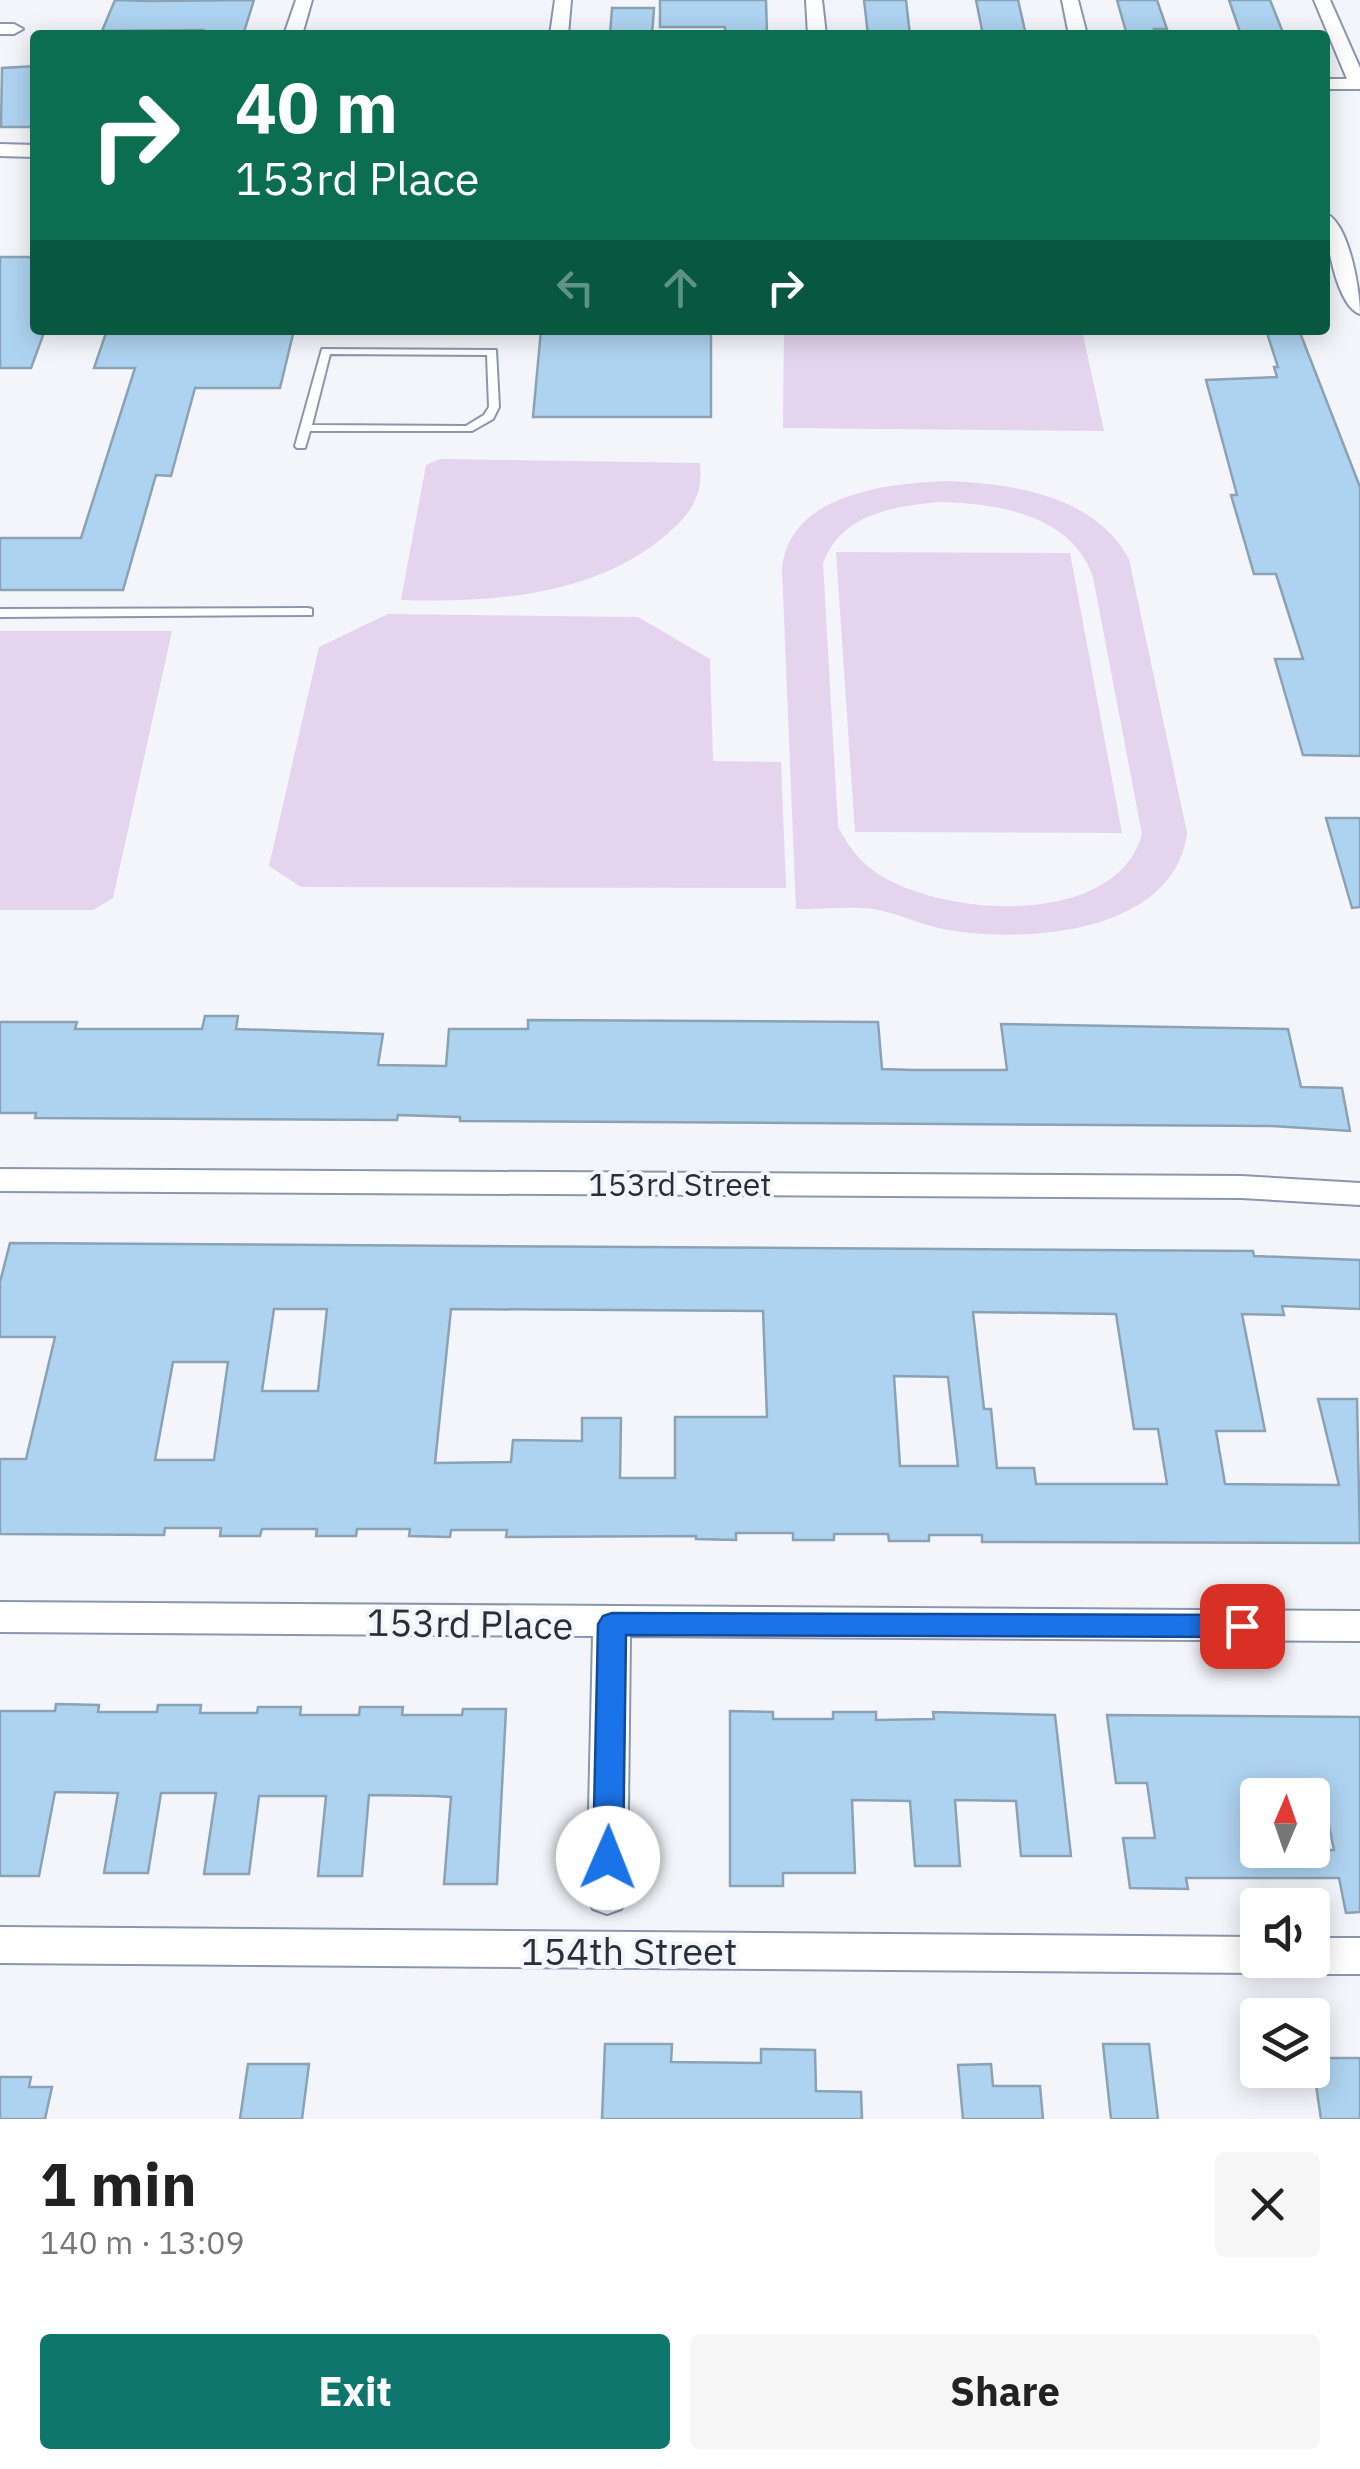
<!DOCTYPE html>
<html lang="en">
<head>
<meta charset="utf-8">
<style>
  :root { --surface:#fff; --page:#f6f6f6; --text:#222; --muted:#767676; --accent:#0f766e }
  body { margin:0; font-family:"IBM Plex Sans",sans-serif; background:var(--page); color:var(--text); height:100vh; display:flex; flex-direction:column; font-size:38px; white-space:nowrap }
  * { box-sizing:border-box; margin:0 }
  p { font-size:32px; color:var(--muted) }
  .icon { flex:none; width:55px; height:55px; fill:none; stroke:currentColor; stroke-width:2; stroke-linecap:round; stroke-linejoin:round }
  .map { position:relative; height:2119px; overflow:hidden }
  .side { display:flex; flex-direction:column; background:var(--surface); flex:1 }
  .side>* { flex:none }
  .hud { position:absolute; left:30px; top:30px; width:1300px; height:305px; border-radius:10px; box-shadow:0 5px 25px #0003; background:#0b6e4f; color:#fff; overflow:hidden }
  .needle { width:65px; rotate:2deg }
  .tools { position:absolute; left:1240px; top:1778px; display:grid; gap:20px }
  .tools a { display:grid; place-items:center; width:90px; height:90px; border-radius:10px; background:var(--surface); box-shadow:0 5px 25px #0003; font-size:50px }
  .pin { position:absolute; display:grid; place-items:center; width:85px; height:85px; color:#fff; margin:-42px; border-radius:20px; box-shadow:0 5px 15px #0006 }
  .me { position:absolute; width:110px; margin:-55px; rotate:1deg; stroke-linejoin:round; filter:drop-shadow(0 0 8px #0008) }
  .turn { display:flex; align-items:center; gap:35px; height:210px; padding:0 40px; font-size:45px }
  .turn .icon { width:130px; height:130px; stroke-width:2.5 }
  .turn b { display:block; font-size:70px; line-height:85px }
  .lanes { display:flex; align-items:center; height:95px; padding:0 40px; background:#0003; justify-content:center; gap:50px; direction:ltr }
  .lanes .off { opacity:.35 }
  .round { display:grid; place-items:center; flex:none; width:105px; height:105px; border-radius:10px; background:var(--page) }
  .head { display:flex; align-items:center; justify-content:space-between; height:170px; padding:0 40px }
  h1 { font-size:60px; font-weight:800; line-height:75px }
  .cta { display:flex; gap:20px; margin-top:auto; padding:20px 40px }
  .cta a { flex:1; height:115px; border-radius:10px; background:var(--accent); color:#fff; font-size:40px; font-weight:800; line-height:115px; text-align:center }
  .cta a+a { background:var(--page); color:var(--text) }
  .map>svg:first-child { display:block }
</style>
</head>
<body>
<div class="map">
<svg width="1360" height="2119" viewBox="0 0 1360 2119">
  <rect width="100%" height="100%" fill="#f3f5fb"/>
  <path fill="#e4d4ee" fill-rule="evenodd" d="M 784,330 L 1082,330 L 1104,431 L 783,428 Z
    M 440,459 L 700,463 C 703,497 691,513 666,535 C 595,596 491,603 401,600 L 426,465 Z
    M 949,481 C 1014,484 1095,496 1129,559 L 1187,833 C 1174,934 1026,943 948,930 C 923,926 898,913 874,909 C 849,906 821,909 796,909 L 782,569 C 789,493 889,483 949,481 ZM 938,502 C 996,503 1072,514 1093,577 L 1142,834 C 1116,931 934,917 871,869 C 856,857 847,843 838,827 L 823,563 C 842,514 891,507 938,502 Z
    M 836,552 L 1070,553 L 1122,833 L 855,832 Z
    M 388,614 L 638,617 L 710,659 L 713,761 L 781,762 L 786,888 L 301,887 L 269,866 L 319,647 Z
    M 0,631 L 172,631 L 113,898 L 93,910 L 0,910 Z"/>
  <path fill="#aed3f0" stroke="#8ba2b4" stroke-width="2.5" fill-rule="evenodd" d="M 115,0 L 150,1 L 254,0 L 243,35 L 201,35 L 203,30 L 102,31 Z
    M 660,0 L 766,0 L 767,35 L 725,35 L 725,27 L 660,27 Z
    M 864,0 L 906,0 L 910,35 L 868,35 Z
    M 976,0 L 1018,0 L 1026,35 L 983,35 Z
    M 1117,0 L 1157,0 L 1167,29 L 1154,29 L 1155,35 L 1127,35 Z
    M 1229,0 L 1270,0 L 1284,35 L 1241,35 Z
    M 612,8 L 654,8 L 652,35 L 610,35 Z
    M 35,66 L 35,127 L 1,127 L 2,68 Z
    M 0,257 L 35,257 L 35,330 L 45,330 L 31,368 L 0,368 Z
    M 107,330 L 294,330 L 280,388 L 195,388 L 171,476 L 156,475 L 123,590 L 0,590 L 0,538 L 81,538 L 135,368 L 94,368 Z
    M 541,330 L 711,330 L 711,417 L 533,417 Z
    M 1266,330 L 1299,330 L 1360,487 L 1360,756 L 1303,755 L 1275,659 L 1303,659 L 1276,574 L 1254,574 L 1231,495 L 1237,495 L 1206,380 L 1277,377 L 1274,367 L 1278,367 Z
    M 1326,818 L 1360,818 L 1360,907 L 1352,908 Z
    M 205,1016 L 238,1016 L 236,1029 L 383,1034 L 378,1065 L 446,1066 L 449,1029 L 528,1029 L 528,1020 L 878,1022 L 882,1069 L 914,1070 L 1007,1070 L 1001,1024 L 1288,1029 L 1301,1087 L 1342,1088 L 1350,1131 L 1272,1126 L 460,1121 L 460,1117 L 398,1115 L 397,1120 L 35,1118 L 36,1113 L 0,1113 L 0,1022 L 77,1022 L 75,1029 L 202,1029 Z
    M 10,1243 L 1253,1251 L 1254,1256 L 1360,1260 L 1360,1309 L 1282,1306 L 1284,1315 L 1242,1314 L 1265,1431 L 1216,1431 L 1225,1484 L 1339,1485 L 1318,1399 L 1357,1399 L 1360,1543 L 982,1542 L 982,1535 L 929,1535 L 929,1541 L 889,1541 L 888,1534 L 834,1534 L 834,1540 L 793,1540 L 793,1533 L 736,1533 L 736,1540 L 696,1539 L 696,1536 L 506,1537 L 507,1530 L 451,1530 L 450,1537 L 409,1536 L 410,1529 L 357,1529 L 356,1536 L 316,1536 L 317,1529 L 262,1529 L 260,1536 L 220,1536 L 221,1528 L 165,1528 L 164,1535 L 0,1534 L 0,1459 L 26,1459 L 55,1337 L 0,1337 L 0,1282 ZM 274,1309 L 327,1309 L 318,1391 L 262,1391 ZM 451,1309 L 763,1311 L 767,1417 L 675,1417 L 675,1478 L 620,1478 L 621,1418 L 582,1418 L 582,1441 L 513,1440 L 511,1462 L 435,1463 ZM 973,1312 L 1116,1314 L 1134,1429 L 1158,1429 L 1167,1484 L 1036,1484 L 1034,1468 L 997,1468 L 991,1409 L 984,1409 ZM 173,1362 L 228,1362 L 214,1460 L 155,1460 ZM 894,1376 L 948,1377 L 958,1466 L 900,1466 Z
    M 56,1704 L 99,1705 L 98,1712 L 157,1712 L 158,1705 L 201,1705 L 200,1713 L 257,1713 L 258,1707 L 301,1707 L 300,1715 L 359,1715 L 360,1707 L 403,1707 L 402,1715 L 462,1715 L 463,1709 L 506,1709 L 497,1884 L 444,1884 L 451,1797 L 434,1796 L 369,1795 L 362,1876 L 318,1876 L 326,1796 L 259,1796 L 249,1874 L 204,1874 L 216,1793 L 161,1793 L 148,1873 L 104,1873 L 118,1793 L 55,1792 L 39,1876 L 0,1876 L 0,1711 L 55,1711 Z
    M 730,1711 L 773,1712 L 773,1719 L 833,1719 L 833,1712 L 876,1712 L 876,1720 L 934,1719 L 933,1712 L 1055,1715 L 1071,1856 L 1021,1856 L 1016,1801 L 955,1800 L 960,1866 L 915,1866 L 910,1801 L 852,1800 L 855,1873 L 783,1873 L 783,1886 L 730,1886 Z
    M 1107,1715 L 1360,1717 L 1360,1912 L 1346,1913 L 1339,1878 L 1186,1878 L 1188,1889 L 1130,1888 L 1123,1838 L 1155,1838 L 1147,1783 L 1116,1783 ZM 1258,1785 L 1321,1786 L 1334,1850 L 1258,1850 Z
    M 605,2044 L 672,2044 L 671,2062 L 761,2063 L 761,2049 L 815,2050 L 816,2091 L 861,2092 L 862,2119 L 602,2119 Z
    M 1103,2044 L 1149,2044 L 1158,2119 L 1111,2119 Z
    M 1312,2058 L 1360,2058 L 1360,2119 L 1321,2119 Z
    M 248,2064 L 309,2064 L 302,2119 L 240,2119 Z
    M 991,2064 L 993,2086 L 1040,2086 L 1043,2119 L 963,2119 L 958,2065 Z
    M 0,2077 L 31,2077 L 29,2087 L 52,2087 L 45,2119 L 0,2119 Z"/>
  <g fill="none" stroke-linecap="round" stroke-linejoin="round">
    <defs>
      <path id="lane" d="M 322,349 L 496,350 L 499,407 L 493,419 L 472,431 L 310,431 L 305,448 L 297,448 L 295,446 ZM 330,354 L 487,355 L 489,407 L 484,415 L 466,426 L 312,425 Z
        M 308,608 L 312,609 L 312,615 L 0,617 L 0,609 Z"/>
      <path id="street" d="M 296,0 L 312,0 L 302,35 L 284,35 Z
        M 555,0 L 571,0 L 568,35 L 550,35 Z
        M 806,0 L 822,0 L 826,35 L 808,35 Z
        M 1062,0 L 1078,0 L 1087,35 L 1069,35 Z
        M 1314,0 L 1330,0 L 1360,68 L 1360,89 L 1325,89 L 1325,79 L 1347,79 Z
        M 0,24 L 14,24 L 23,29 L 14,34 L 0,34 Z
        M 0,144 L 35,145 L 35,157 L 0,156 Z
        M 1325,213 C 1349,222 1360,290 1360,314 C 1336,306 1325,236 1325,213 Z
        M 0,1169 L 1241,1176 L 1360,1183 L 1360,1205 L 1241,1198 L 0,1191 Z
        M 0,1602 L 1360,1611 L 1360,1641 L 630,1636 L 627,1897 L 621,1909 L 607,1914 L 593,1909 L 587,1897 L 593,1636 L 0,1632 Z
        M 0,1927 L 1258,1937 L 1258,1960 L 1276,1960 L 1273,1968 L 1258,1973 L 0,1963 Z
        M 1312,1938 L 1360,1938 L 1360,1974 L 1312,1974 L 1297,1969 L 1293,1960 L 1312,1960 Z"/>
    </defs>
    <use href="#lane" stroke="#8b96ad" stroke-width="4"/>
    <use href="#street" stroke="#8b96ad" stroke-width="4"/>
    <use href="#lane" fill="#fff" fill-rule="evenodd"/>
    <use href="#street" fill="#fff" fill-rule="evenodd"/>
  </g>
  <path fill="#1a73e8" stroke="#114b97" stroke-width="2.5" d="M 612,1613 L 1242,1615 L 1252,1618 L 1256,1626 L 1252,1634 L 1242,1637 L 626,1635 L 623,1858 L 618,1868 L 608,1871 L 597,1868 L 593,1858 L 598,1624 L 603,1616 Z"/>
  <g text-anchor="middle" dominant-baseline="central" stroke-width="8" stroke-linejoin="round" paint-order="stroke">
    <g font-size="32" fill="#292e37" stroke="#f3f5fb">
      <text x="680" y="1184">153rd Street</text>
    </g>
    <g font-size="38" fill="#292e37" stroke="#f3f5fb">
      <text transform="translate(470 1623) rotate(1)">153rd Place</text>
      <text x="629" y="1950">154th Street</text>
    </g>
  </g>
</svg>
<div class="tools">
<a><svg class="needle" viewBox="-14 -14 28 28"><path d="M0-13l5 13h-10z" fill="#e53935"/><path d="M0 13l5-13h-10z" fill="#767676"/></svg></a>
<a><svg class="icon" aria-label="sound" viewBox="0 0 24 24"><path d="M4 9h4l5-4v14l-5-4H4zM17 9q2 3 0 6"/></svg></a>
<a><svg class="icon" aria-label="layers" viewBox="0 0 24 24"><path d="M12 4l9 5-9 5-9-5zM3 14l9 5 9-5"/></svg></a>
</div>
<div class="pin" style="left:1242px;top:1626px;background:#d93025"><svg class="icon" aria-label="arrive" viewBox="0 0 24 24"><path d="M6 21V4h12l-3 4 3 4H6"/></svg></div>
<svg class="me" style="left:608px;top:1858px" viewBox="-20 -20 40 40"><circle r="19" fill="#fff"/><path d="M0-13L10 11 0 6-10 11z" fill="#1a73e8"/></svg>
<div class="hud">
<div class="turn"><svg class="icon" aria-label="right" viewBox="0 0 24 24"><path d="M7 20v-9h11M14 6l5 5-5 5"/></svg><div><b>40 m</b>153rd Place</div></div>
<div class="lanes"><svg class="icon off" aria-label="left" viewBox="0 0 24 24"><path d="M17 20v-9H6M10 6l-5 5 5 5"/></svg><svg class="icon off" aria-label="ahead" viewBox="0 0 24 24"><path d="M12 20V5M6 11l6-6 6 6"/></svg><svg class="icon" aria-label="right" viewBox="0 0 24 24"><path d="M7 20v-9h11M14 6l5 5-5 5"/></svg></div>
</div>
</div>
<section class="side">
<div class="head"><div><h1>1 min</h1><p>140 m · 13:09</p></div><a class="round"><svg class="icon" aria-label="close" viewBox="0 0 24 24"><path d="M6 6l12 12M18 6L6 18"/></svg></a></div>
<div class="cta"><a>Exit</a><a>Share</a></div>
</section>
</body>
</html>
